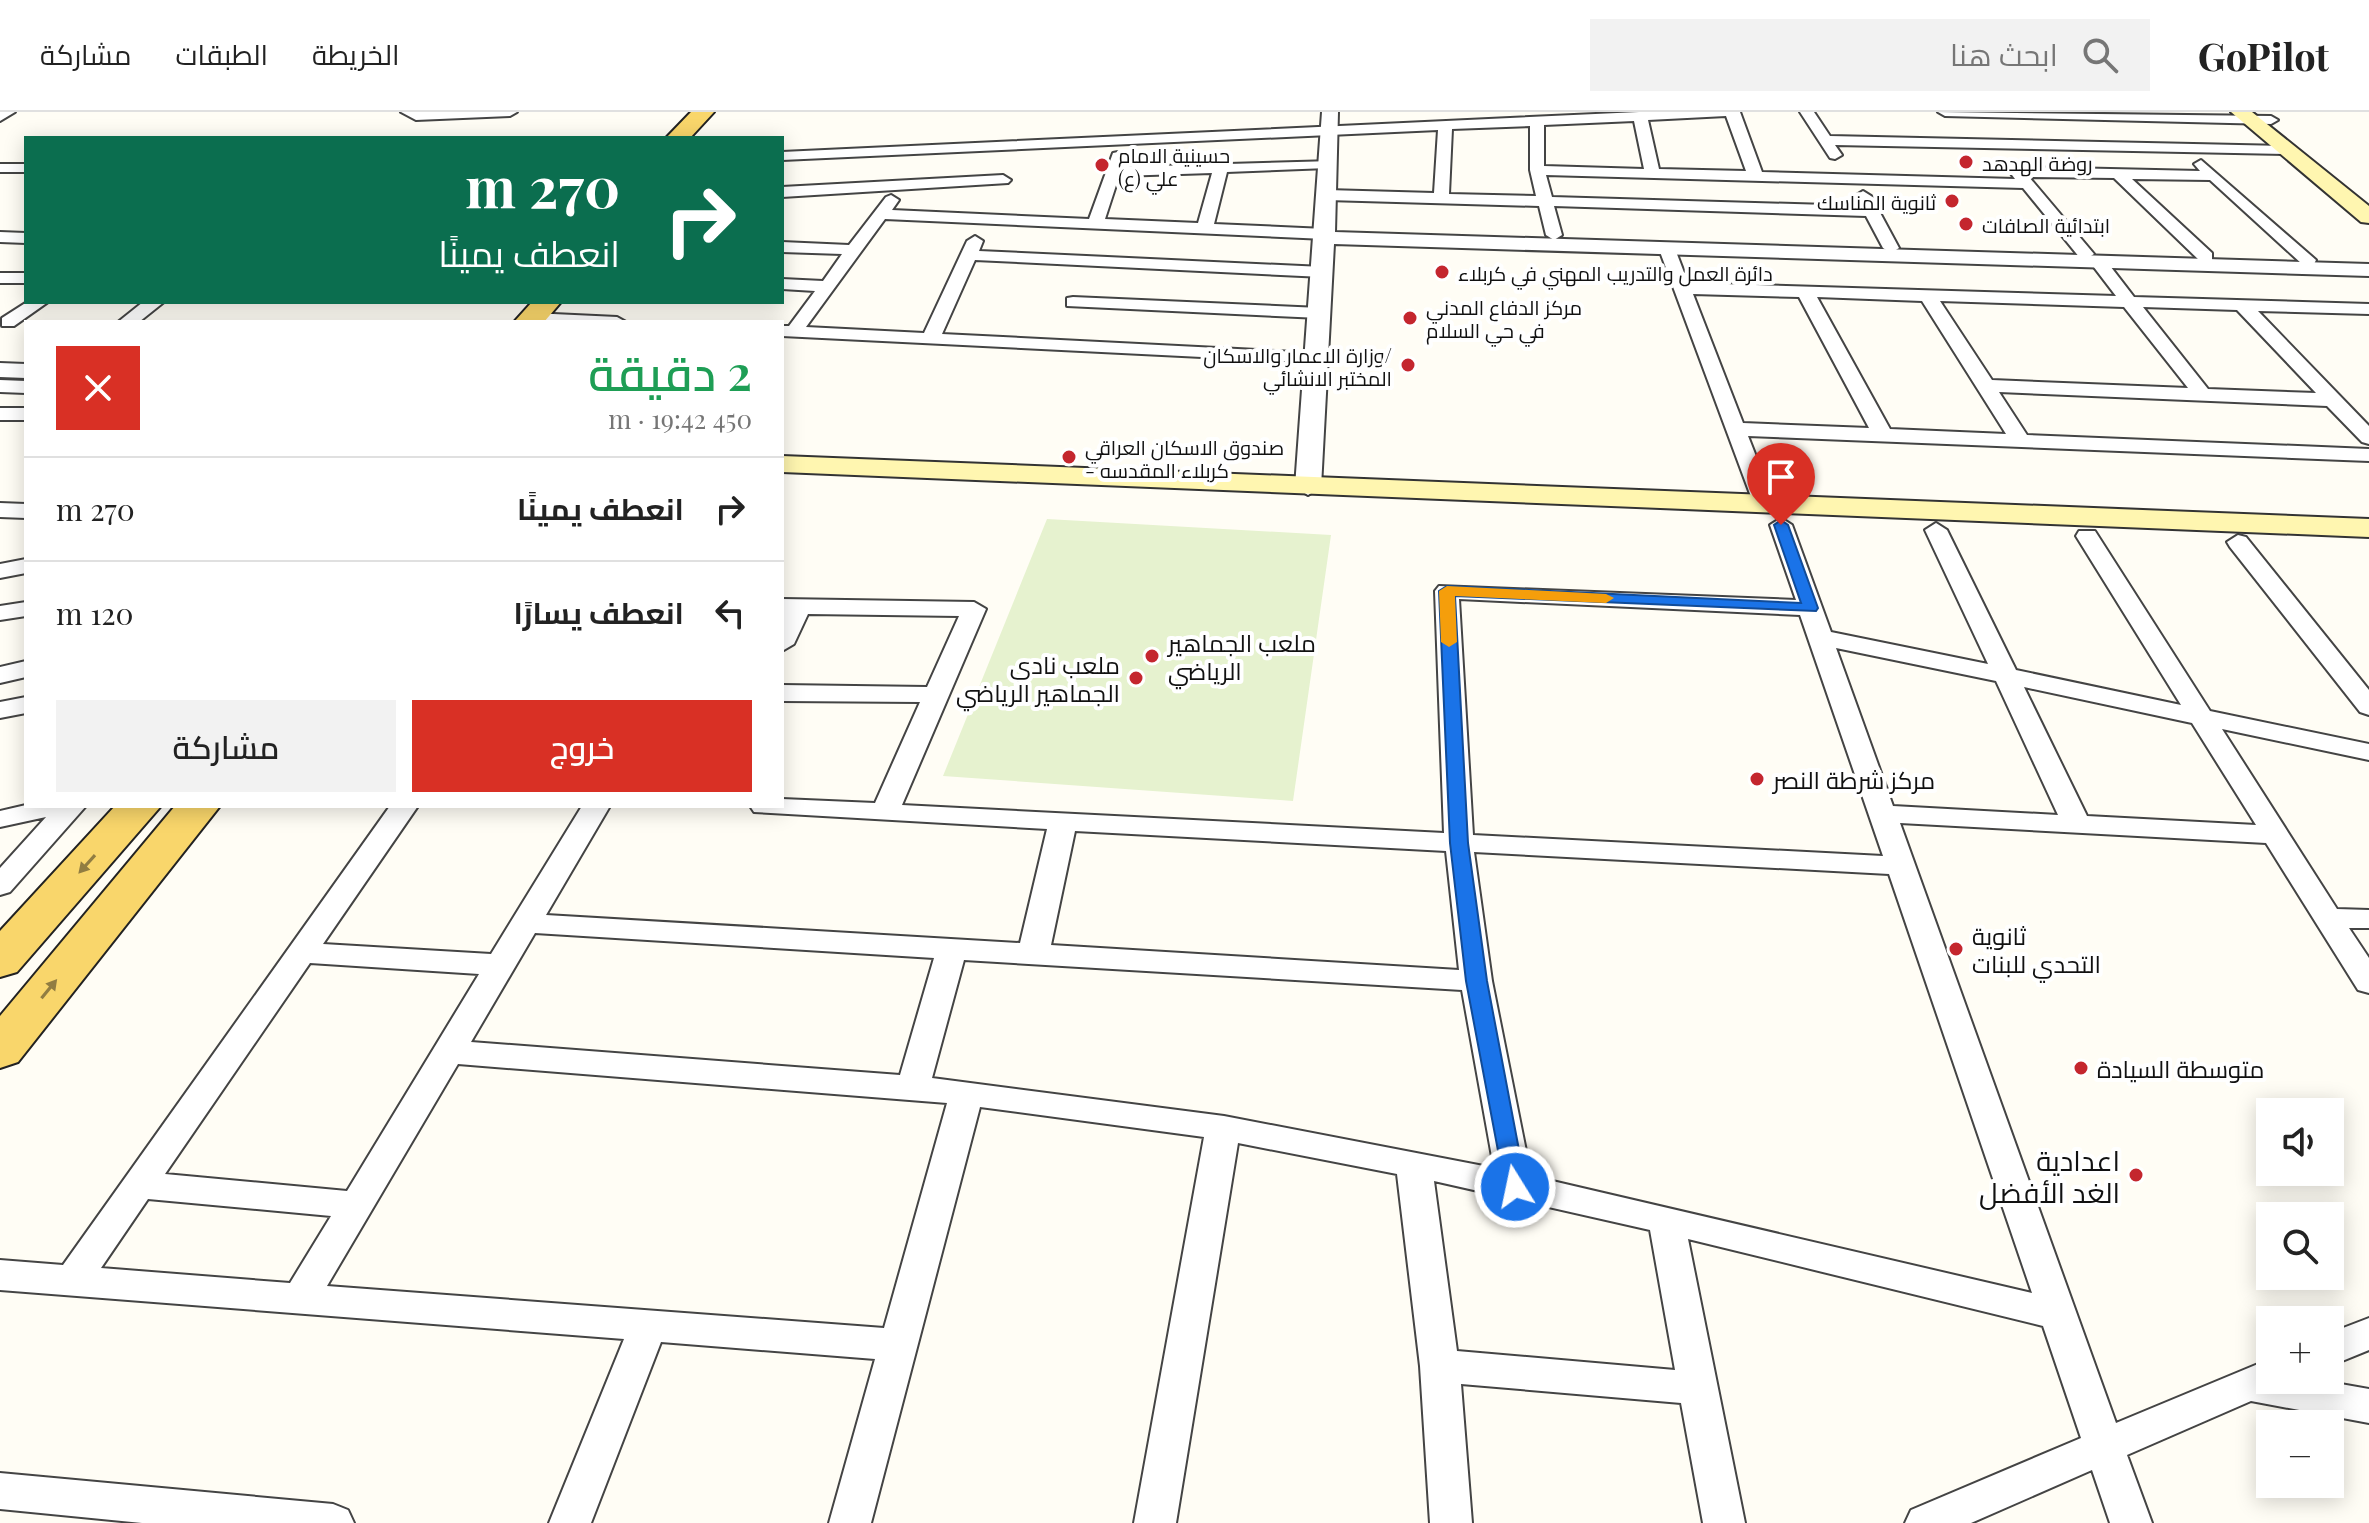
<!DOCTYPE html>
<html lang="ar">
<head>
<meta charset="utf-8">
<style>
  :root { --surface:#fff; --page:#f2f2f2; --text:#222; --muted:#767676; --line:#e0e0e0; --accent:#d93025 }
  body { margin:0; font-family:"Playfair Display",Cairo,serif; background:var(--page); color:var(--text); direction:rtl; height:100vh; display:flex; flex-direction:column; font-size:30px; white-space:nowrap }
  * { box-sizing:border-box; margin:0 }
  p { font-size:26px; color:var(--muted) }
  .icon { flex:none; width:44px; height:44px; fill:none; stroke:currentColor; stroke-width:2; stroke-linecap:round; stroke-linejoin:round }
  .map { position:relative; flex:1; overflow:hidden; direction:ltr }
  .details { position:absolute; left:24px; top:208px; width:760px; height:488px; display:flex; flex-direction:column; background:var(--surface); border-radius:0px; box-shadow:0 4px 20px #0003; direction:rtl }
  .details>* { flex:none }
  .hud { position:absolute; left:24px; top:24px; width:760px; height:168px; border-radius:0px; box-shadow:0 4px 20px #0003; direction:rtl; background:#0b6e4f; color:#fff; overflow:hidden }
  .fabs { position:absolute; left:2256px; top:986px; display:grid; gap:16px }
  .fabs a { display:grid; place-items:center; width:88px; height:88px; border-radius:0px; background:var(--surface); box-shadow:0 4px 20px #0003; font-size:40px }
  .pin { position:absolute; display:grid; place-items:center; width:68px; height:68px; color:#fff; margin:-82px -34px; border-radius:50% 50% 50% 0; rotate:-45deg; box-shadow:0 0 8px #0007 }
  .pin .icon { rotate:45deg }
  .me { position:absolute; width:88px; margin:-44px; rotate:350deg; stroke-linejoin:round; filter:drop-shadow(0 0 6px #0008) }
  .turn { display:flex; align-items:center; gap:28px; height:168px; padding:0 32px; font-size:36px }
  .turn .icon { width:104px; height:104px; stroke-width:2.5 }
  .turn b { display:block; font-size:56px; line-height:68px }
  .round { display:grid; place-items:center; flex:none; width:84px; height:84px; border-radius:0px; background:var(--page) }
  .overview { display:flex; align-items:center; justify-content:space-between; height:136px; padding:0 32px }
  h1 { font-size:48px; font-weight:600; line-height:60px; color:#1e9e55 }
  .action { display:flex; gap:16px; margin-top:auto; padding:16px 32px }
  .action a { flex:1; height:92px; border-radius:0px; background:var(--accent); color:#fff; font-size:32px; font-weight:600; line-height:92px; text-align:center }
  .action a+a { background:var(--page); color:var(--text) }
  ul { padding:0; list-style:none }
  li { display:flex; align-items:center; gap:24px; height:104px; padding:0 32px; border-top:2px solid var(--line) }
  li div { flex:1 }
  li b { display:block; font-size:30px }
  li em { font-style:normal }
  header { display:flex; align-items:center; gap:48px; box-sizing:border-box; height:112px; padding:0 40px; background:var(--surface); border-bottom:2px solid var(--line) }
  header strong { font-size:38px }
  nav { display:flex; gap:44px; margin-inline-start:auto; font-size:28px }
  .search { width:560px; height:72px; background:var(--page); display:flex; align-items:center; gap:20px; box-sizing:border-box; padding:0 28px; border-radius:0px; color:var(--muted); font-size:30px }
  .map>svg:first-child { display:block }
</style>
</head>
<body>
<header>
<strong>GoPilot</strong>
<div class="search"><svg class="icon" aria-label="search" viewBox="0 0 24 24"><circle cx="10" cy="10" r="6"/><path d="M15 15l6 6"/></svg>ابحث هنا</div>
<nav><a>الخريطة</a><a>الطبقات</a><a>مشاركة</a></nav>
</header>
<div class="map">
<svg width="2369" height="1411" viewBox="0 0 2369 1411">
  <rect width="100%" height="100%" fill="#fffdf5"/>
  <path fill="#e6f2cf" d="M 1047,407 L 1331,423 L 1293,689 L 943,664 Z"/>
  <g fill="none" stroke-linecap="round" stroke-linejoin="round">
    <defs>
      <path id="minor" d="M 0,0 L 15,0 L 0,9 Z
        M 401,0 L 517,0 L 510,4 L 416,8 Z
        M 1639,0 L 1740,0 L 1762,60 L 2015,67 L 2009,59 L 2016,55 L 2200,59 L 2194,52 L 2201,48 L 2316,148 L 2314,152 L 2302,152 L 2210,68 L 2132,67 L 2212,141 L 2212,149 L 2200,149 L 2114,66 L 2029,65 L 2094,142 L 2086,147 L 2080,146 L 2023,76 L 1546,63 L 1552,85 L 1861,94 L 1855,84 L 1863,79 L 1871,84 L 1899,136 L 1891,141 L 1883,136 L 1866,104 L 1554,94 L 1562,123 L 1554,128 L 1546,123 L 1539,94 L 1327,88 L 1319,83 L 1327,78 L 1434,81 L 1438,18 L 782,48 L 782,40 ZM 1726,4 L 1746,59 L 1659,57 L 1648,8 ZM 1634,9 L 1644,57 L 1544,54 L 1544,13 ZM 1530,14 L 1530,58 L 1536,84 L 1449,82 L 1452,17 Z
        M 1800,0 L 1814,0 L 1830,24 L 2285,34 L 2292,38 L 2285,42 L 1835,33 L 1842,43 L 1835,47 L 1830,46 Z
        M 1938,0 L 2271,4 L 2278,8 L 2271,12 L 1945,4 Z
        M 1118,40 L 1125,44 L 1122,55 L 1333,49 L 1335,52 L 1328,56 L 1227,60 L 1214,112 L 1325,117 L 1333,122 L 1325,127 L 885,107 L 806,215 L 924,221 L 967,129 L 975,124 L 983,129 L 979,139 L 1323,155 L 1331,160 L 1323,165 L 975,148 L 942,222 L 1316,241 L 1323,243 L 1323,251 L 782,224 L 782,214 L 789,214 L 815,179 L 782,177 L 782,167 L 823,169 L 842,142 L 782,140 L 782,130 L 849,133 L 886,85 L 891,83 L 899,88 L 892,98 L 1089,107 L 1113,41 ZM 1212,61 L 1198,111 L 1105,107 L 1119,64 Z
        M 0,52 L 26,52 L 26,60 L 0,60 Z
        M 1003,63 L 1011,68 L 1008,71 L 782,85 L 782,75 Z
        M 0,120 L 26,121 L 26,131 L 0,130 Z
        M 1667,132 L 1675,137 L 1688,171 L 2116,184 L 2090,150 L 2098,145 L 2104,146 L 2134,185 L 2369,192 L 2369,202 L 2258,199 L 2369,314 L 2369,332 L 2362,330 L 2327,294 L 1999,280 L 2027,323 L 2369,337 L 2369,349 L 1748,324 L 1775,393 L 1764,400 L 1756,398 L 1659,137 ZM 1693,182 L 1799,185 L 1869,316 L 1743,311 ZM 1817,185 L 1922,189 L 2006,322 L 1890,317 ZM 1940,189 L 2124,195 L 2188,276 L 1992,268 ZM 2143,195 L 2237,198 L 2316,281 L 2208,277 Z
        M 0,161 L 26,161 L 26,171 L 0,171 Z
        M 1073,185 L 1320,196 L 1329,201 L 1320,206 L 1067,194 L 1067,186 Z
        M 27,190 L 48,190 L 14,214 L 2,214 L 2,206 Z
        M 143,190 L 164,190 L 139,210 L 118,210 Z
        M 532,201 L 617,205 L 626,210 L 526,210 L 523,206 Z
        M 0,268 L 26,269 L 26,281 L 0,280 Z
        M 0,296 L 26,296 L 26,308 L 0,308 Z
        M 0,391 L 26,392 L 26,406 L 0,405 Z
        M 1781,406 L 1792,413 L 1831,520 L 1988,552 L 1925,418 L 1936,411 L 1947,418 L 2016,558 L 2181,593 L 2076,424 L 2079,419 L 2095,419 L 2210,599 L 2369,632 L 2369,648 L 2222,617 L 2337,797 L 2369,798 L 2369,816 L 2349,816 L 2369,846 L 2369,881 L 2358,878 L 2266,731 L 1900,711 L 2116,1311 L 2270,1247 L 2270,1268 L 2318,1268 L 2369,1277 L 2369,1311 L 2251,1289 L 2127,1343 L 2152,1411 L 2110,1411 L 2092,1358 L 1971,1411 L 1905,1411 L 1911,1398 L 2081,1326 L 2043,1214 L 1688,1127 L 1745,1411 L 1703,1411 L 1681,1291 L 1461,1272 L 1472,1411 L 1430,1411 L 1420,1254 L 1397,1062 L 1238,1031 L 1176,1411 L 1134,1411 L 1204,1025 L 980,995 L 871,1411 L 829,1411 L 875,1247 L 661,1230 L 591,1411 L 549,1411 L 624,1227 L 0,1178 L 0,1148 L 63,1153 L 390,694 L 418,694 L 323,832 L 491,842 L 582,694 L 610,694 L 546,803 L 1020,831 L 1047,717 L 754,700 L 750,694 L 782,694 L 782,687 L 875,691 L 920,590 L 782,589 L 782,573 L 927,575 L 959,504 L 808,502 L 794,532 L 782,539 L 782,487 L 974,490 L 986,497 L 902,693 L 1444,721 L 1435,479 L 1439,474 L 1796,488 L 1770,413 ZM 1459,487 L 1800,503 L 1883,744 L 1473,723 ZM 1836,536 L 1996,569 L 2058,703 L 1893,694 ZM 2024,575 L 2192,611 L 2256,713 L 2087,704 ZM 1075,719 L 1446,739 L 1459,858 L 1051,833 ZM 1474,740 L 1889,762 L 2032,1181 L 1531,1064 L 1492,869 ZM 535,821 L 934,846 L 900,963 L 471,930 ZM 964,848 L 1462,878 L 1494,1056 L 1224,1004 L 932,966 ZM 310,851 L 479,862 L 347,1079 L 165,1062 ZM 458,952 L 947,991 L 884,1216 L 327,1174 ZM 1434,1069 L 1650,1118 L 1675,1258 L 1457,1239 ZM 148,1087 L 331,1104 L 290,1171 L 101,1156 Z
        M 2238,423 L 2246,425 L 2369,578 L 2369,603 L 2360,600 L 2230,435 L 2227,430 Z
        M 26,447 L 26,461 L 0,466 L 0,452 Z
        M 26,490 L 26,504 L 0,508 L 0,494 Z
        M 26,549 L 26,565 L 0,571 L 0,555 Z
        M 26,585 L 26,601 L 0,606 L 0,590 Z
        M 26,693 L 86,694 L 10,780 L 0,783 L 0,756 L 46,705 L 0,715 L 0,699 Z
        M 2369,1206 L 2369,1238 L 2330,1254 L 2330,1221 Z
        M 0,1361 L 333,1392 L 348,1398 L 354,1411 L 142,1411 L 0,1397 Z"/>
      <path id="tertiary" d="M 1322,0 L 1338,0 L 1335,120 L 2369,152 L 2369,164 L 1334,132 L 1321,375 L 1308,383 L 1295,375 Z
        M 0,251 L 26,252 L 26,266 L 0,265 Z"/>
      <path id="secondary" d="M 2231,0 L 2252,0 L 2369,94 L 2369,111 L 2361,110 Z
        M 782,344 L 2369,407 L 2369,425 L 782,360 Z"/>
      <path id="primary" d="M 691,0 L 714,0 L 690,26 L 666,26 Z
        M 532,190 L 561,190 L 544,210 L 514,210 Z
        M 115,694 L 161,694 L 17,860 L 0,865 L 0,819 Z
        M 175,694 L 220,694 L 18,950 L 0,956 L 0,904 Z"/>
    </defs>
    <use href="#minor" stroke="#444" stroke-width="4"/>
    <use href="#tertiary" stroke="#444" stroke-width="4"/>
    <use href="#secondary" stroke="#333" stroke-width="4"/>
    <use href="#primary" stroke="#222" stroke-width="4"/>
    <use href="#minor" fill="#fff" fill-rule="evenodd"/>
    <use href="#tertiary" fill="#fff" fill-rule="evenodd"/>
    <use href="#secondary" fill="#fff6b0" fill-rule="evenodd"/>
    <use href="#primary" fill="#f9d66b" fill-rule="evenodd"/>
  </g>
  <defs><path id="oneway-solid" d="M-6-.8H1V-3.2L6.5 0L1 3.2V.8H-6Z" transform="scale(2)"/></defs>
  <g fill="#917d42">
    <use href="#oneway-solid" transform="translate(87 752) rotate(132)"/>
    <use href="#oneway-solid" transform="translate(49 877) rotate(-51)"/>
  </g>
  <path fill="#1a73e8" stroke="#114b97" stroke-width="2" d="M 1781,408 L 1788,413 L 1818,496 L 1816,499 L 1455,484 L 1468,731 L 1487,869 L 1526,1075 L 1523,1081 L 1506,1081 L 1466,869 L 1450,731 L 1439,479 L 1447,474 L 1801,491 L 1774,413 Z"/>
  <path fill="#f59e0b" d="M 1447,474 L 1606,482 L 1614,486 L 1606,491 L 1455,484 L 1457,530 L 1449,535 L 1441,530 L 1439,479 Z"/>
  <g fill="#c4262e" stroke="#fff" stroke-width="3">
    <circle cx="1966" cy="50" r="8"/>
    <circle cx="1102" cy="53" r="8"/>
    <circle cx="1952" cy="89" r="8"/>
    <circle cx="1966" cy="112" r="8"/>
    <circle cx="1442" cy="160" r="8"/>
    <circle cx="1410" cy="206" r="8"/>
    <circle cx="1408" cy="253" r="8"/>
    <circle cx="1069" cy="345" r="8"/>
    <circle cx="1152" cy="544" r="8"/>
    <circle cx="1136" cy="566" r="8"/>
    <circle cx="1757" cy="667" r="8"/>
    <circle cx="1956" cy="837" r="8"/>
    <circle cx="2081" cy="956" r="8"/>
    <circle cx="2136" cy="1063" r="8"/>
  </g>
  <g text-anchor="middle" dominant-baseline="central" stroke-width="8" stroke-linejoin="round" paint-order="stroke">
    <g font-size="20" fill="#111" stroke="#fff" text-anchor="start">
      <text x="1118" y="42">حسينية الامام<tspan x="1118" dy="23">علي (ع)</tspan></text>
      <text x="1982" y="50">روضة الهدهد</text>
      <text x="1936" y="89" text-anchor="end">ثانوية المناسك</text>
      <text x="1982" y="112">ابتدائية الصافات</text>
      <text x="1458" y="160">دائرة العمل والتدريب المهني في كربلاء</text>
      <text x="1426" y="194">مركز الدفاع المدني<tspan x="1426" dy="23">في حي السلام</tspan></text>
      <text x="1392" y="242" text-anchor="end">وزارة الاعمار والاسكان/<tspan x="1392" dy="23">المختبر الانشائي</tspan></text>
      <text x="1085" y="334">صندوق الاسكان العراقي<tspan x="1085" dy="23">- كربلاء المقدسه</tspan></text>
    </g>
    <g font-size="24" fill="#111" stroke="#fff" text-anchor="start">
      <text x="1168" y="530">ملعب الجماهير<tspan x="1168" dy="28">الرياضي</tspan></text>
      <text x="1120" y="552" text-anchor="end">ملعب نادي<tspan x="1120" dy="28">الجماهير الرياضي</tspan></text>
      <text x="1773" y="667">مركز شرطة النصر</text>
      <text x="1972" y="823">ثانوية<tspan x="1972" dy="28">التحدي للبنات</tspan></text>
      <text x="2097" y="956">متوسطة السيادة</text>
    </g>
    <g font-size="28" fill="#111" stroke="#fff" text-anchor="end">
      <text x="2120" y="1047">اعدادية<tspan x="2120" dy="32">الغد الأفضل</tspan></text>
    </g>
  </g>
</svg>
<div class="fabs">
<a><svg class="icon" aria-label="sound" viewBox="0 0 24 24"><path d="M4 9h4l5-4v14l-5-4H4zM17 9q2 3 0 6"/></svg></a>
<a><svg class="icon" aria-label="search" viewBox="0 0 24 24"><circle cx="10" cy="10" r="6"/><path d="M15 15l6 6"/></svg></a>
<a>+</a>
<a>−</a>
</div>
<div class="pin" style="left:1781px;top:413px;background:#d93025"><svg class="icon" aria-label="arrive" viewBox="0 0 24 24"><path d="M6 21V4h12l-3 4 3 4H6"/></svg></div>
<svg class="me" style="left:1515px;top:1075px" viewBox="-20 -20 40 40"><circle r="17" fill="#1a73e8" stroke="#fff" stroke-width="3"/><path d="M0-11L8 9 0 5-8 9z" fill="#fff"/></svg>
<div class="hud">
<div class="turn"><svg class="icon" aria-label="right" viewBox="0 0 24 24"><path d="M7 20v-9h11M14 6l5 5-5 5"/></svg><div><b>270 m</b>انعطف يمينًا</div></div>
</div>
<section class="details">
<div class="overview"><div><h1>2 دقيقة</h1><p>450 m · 19:42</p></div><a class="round" style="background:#d93025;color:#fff"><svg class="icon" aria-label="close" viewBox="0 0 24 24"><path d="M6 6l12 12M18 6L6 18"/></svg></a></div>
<ul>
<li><svg class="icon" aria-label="right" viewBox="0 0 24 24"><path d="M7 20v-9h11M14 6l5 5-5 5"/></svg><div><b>انعطف يمينًا</b></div><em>270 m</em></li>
<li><svg class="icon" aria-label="left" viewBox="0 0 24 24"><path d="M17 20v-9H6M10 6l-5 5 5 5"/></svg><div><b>انعطف يسارًا</b></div><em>120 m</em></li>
</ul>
<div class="action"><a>خروج</a><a>مشاركة</a></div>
</section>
</div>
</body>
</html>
